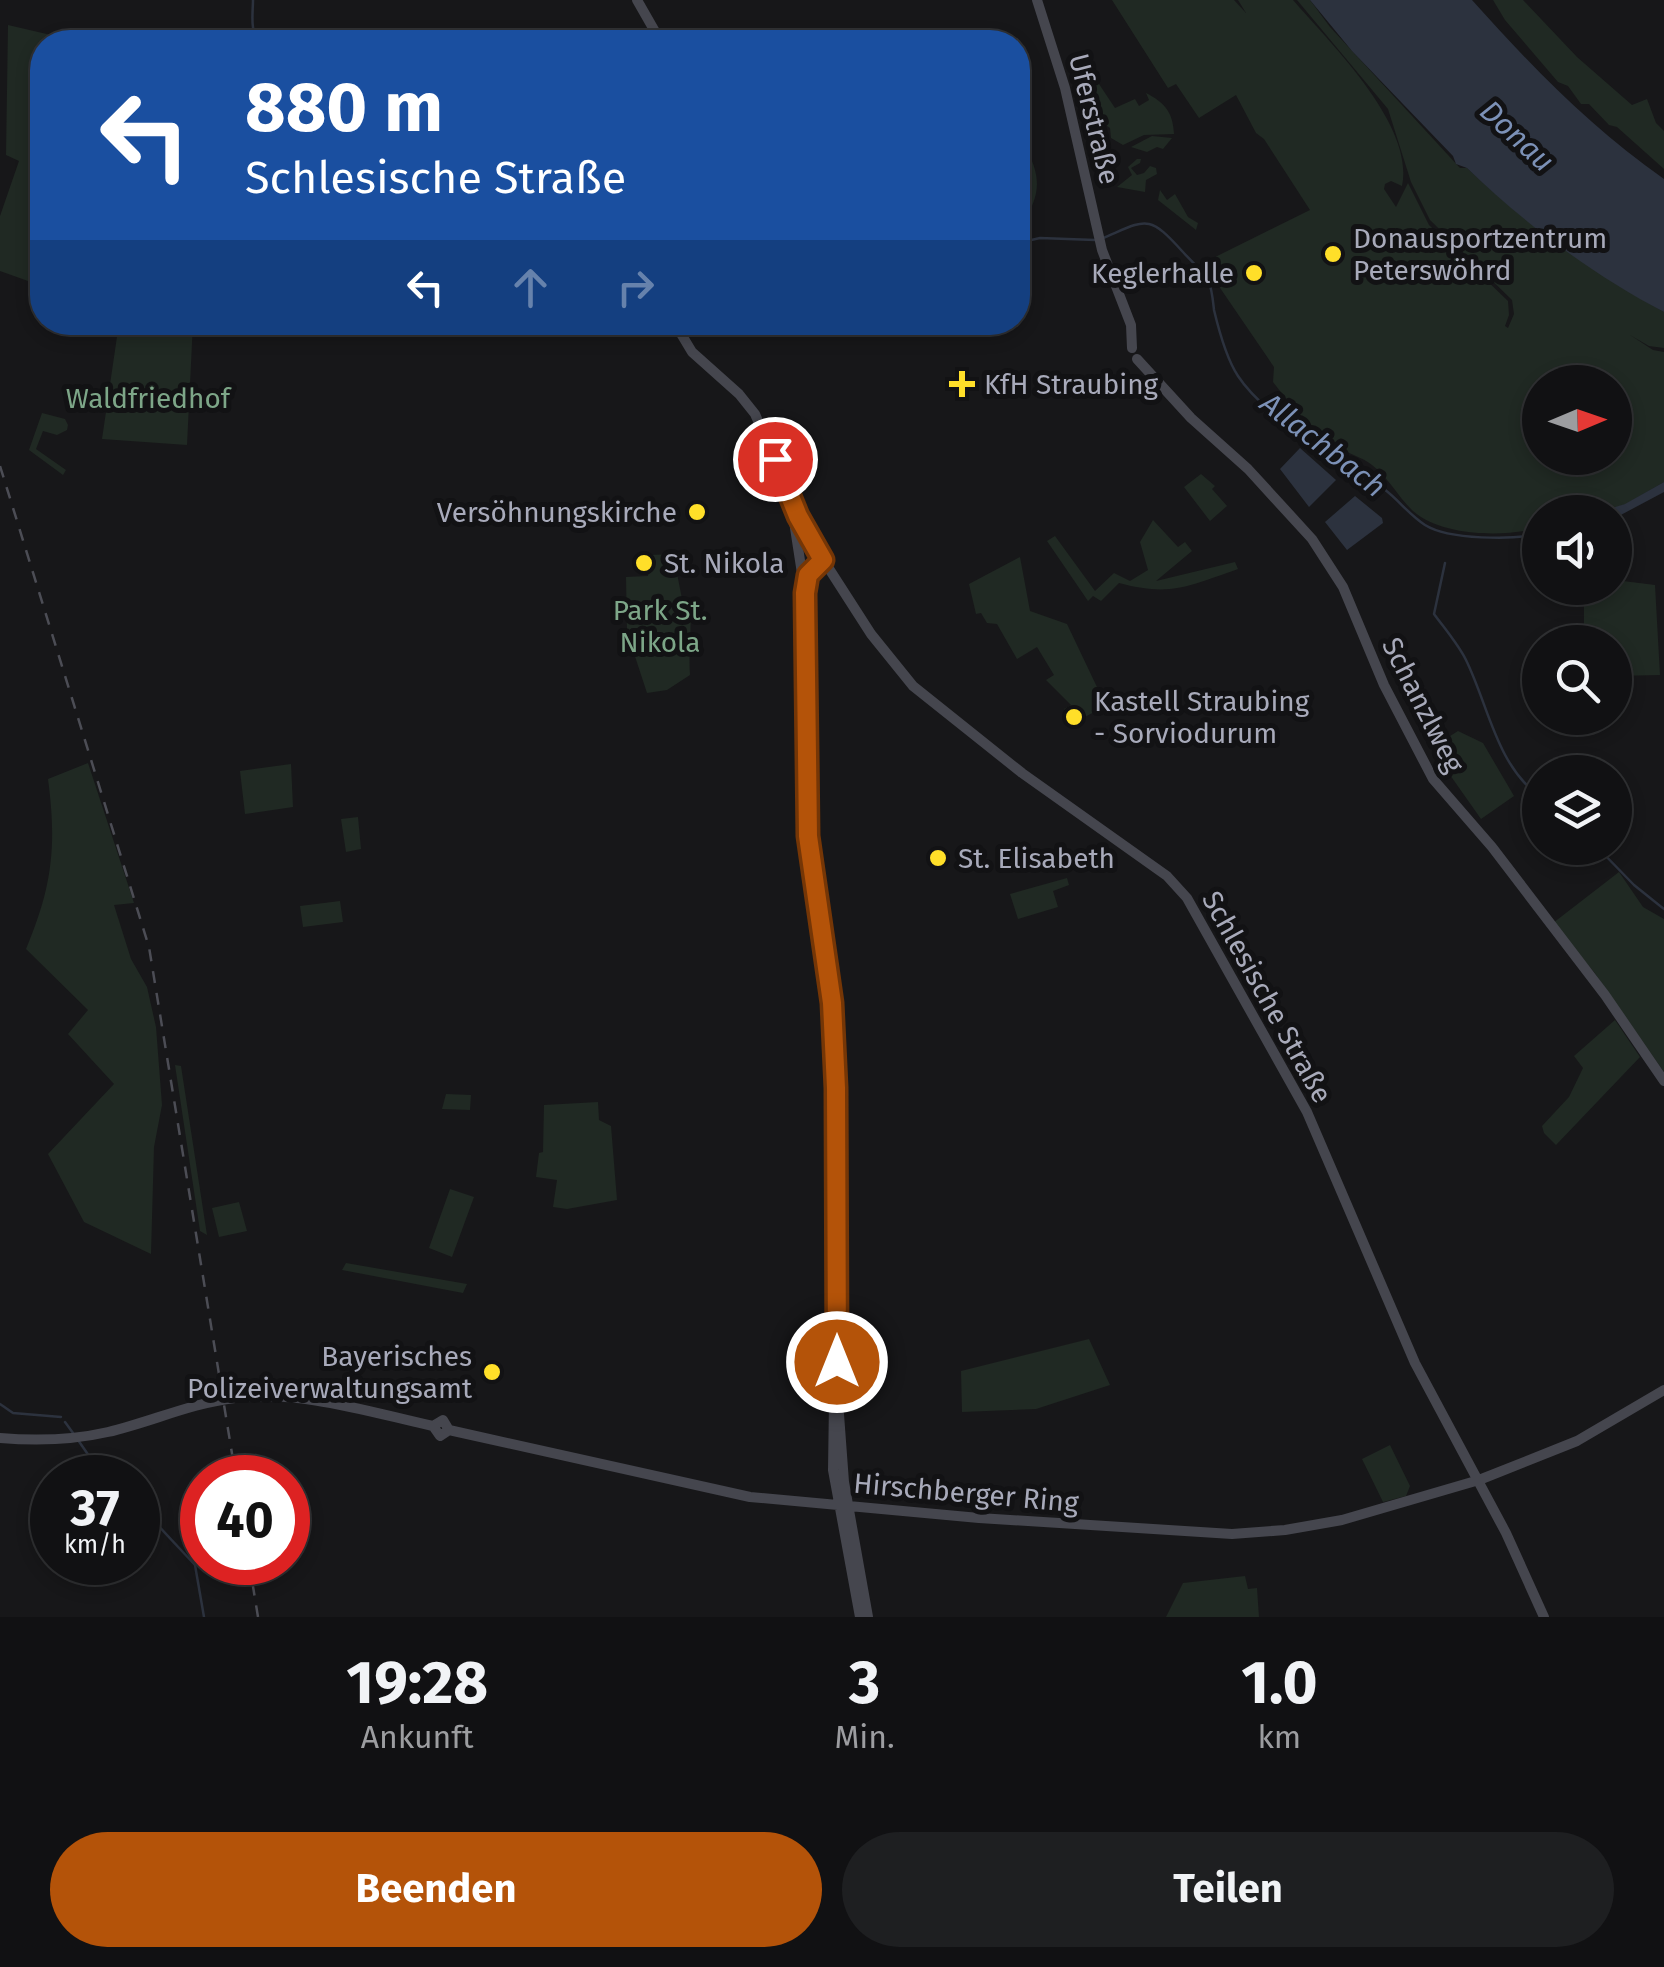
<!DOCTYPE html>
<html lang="de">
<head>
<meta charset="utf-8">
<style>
  :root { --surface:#111113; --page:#1e1f21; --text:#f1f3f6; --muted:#9c9da0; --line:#303133; --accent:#b45309 }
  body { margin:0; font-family:"Fira Sans",sans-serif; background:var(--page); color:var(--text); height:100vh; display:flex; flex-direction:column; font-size:38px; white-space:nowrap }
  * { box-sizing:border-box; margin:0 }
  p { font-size:32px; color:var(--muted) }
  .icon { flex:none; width:55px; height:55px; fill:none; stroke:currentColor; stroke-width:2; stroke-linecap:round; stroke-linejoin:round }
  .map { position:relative; height:1617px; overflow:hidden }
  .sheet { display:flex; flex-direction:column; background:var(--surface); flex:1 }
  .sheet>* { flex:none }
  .top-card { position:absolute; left:30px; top:30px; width:1000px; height:305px; border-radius:40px; box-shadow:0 5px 15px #0003,0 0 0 2px var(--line); background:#1a4fa0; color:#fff; overflow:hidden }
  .needle { width:65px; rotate:88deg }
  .buttons { position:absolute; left:1522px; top:365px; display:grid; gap:20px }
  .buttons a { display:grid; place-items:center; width:110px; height:110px; border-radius:50%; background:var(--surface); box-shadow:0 5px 15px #0003,0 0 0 2px var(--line); font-size:50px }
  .speed { position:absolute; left:30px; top:1455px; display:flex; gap:20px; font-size:50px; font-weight:700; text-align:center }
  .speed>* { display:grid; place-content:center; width:130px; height:130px; border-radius:50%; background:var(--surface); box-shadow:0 5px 15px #0003,0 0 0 2px var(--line); line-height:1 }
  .speed small { font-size:25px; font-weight:400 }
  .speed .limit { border:15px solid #d22; background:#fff; color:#111 }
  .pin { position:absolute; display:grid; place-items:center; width:85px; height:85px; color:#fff; margin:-42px; border:5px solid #fff; border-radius:50%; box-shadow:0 2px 10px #0007 }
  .me { position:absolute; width:110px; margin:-55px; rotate:0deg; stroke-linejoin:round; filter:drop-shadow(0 0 8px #0008) }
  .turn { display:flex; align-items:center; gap:35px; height:210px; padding:0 50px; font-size:45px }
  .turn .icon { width:130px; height:130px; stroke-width:2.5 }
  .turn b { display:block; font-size:70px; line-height:85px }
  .lanes { display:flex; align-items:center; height:95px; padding:0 50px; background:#0003; justify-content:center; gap:50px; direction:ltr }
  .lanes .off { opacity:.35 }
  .eta { display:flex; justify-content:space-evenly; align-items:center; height:170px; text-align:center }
  .eta b { font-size:60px; font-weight:700; line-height:70px }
  .primary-button { display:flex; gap:20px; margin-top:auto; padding:20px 50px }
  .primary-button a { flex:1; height:115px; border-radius:60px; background:var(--accent); color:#fff; font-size:40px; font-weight:700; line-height:115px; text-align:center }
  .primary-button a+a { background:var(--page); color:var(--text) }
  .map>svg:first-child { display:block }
</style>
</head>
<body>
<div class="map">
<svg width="1664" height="1617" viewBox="0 0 1664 1617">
  <rect width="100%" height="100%" fill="#171719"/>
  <path fill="#202923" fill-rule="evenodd" d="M 1112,0 L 1234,0 L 1246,13 L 1238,0 L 1293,0 C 1330,43 1415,125 1402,186 L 1391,181 L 1385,184 L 1384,189 L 1396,207 L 1408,183 L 1429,225 L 1508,301 L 1509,315 L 1505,326 L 1508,328 L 1514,314 L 1512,300 L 1430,220 L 1411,182 L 1388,109 L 1297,0 L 1310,0 L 1330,27 L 1460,168 L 1467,168 C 1526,224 1593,273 1664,312 L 1664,348 L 1649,346 L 1630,335 L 1653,350 L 1664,352 L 1664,482 L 1626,504 L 1603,512 L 1540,512 L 1540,528 C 1504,537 1443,537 1413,511 C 1398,497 1389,478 1372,465 C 1362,457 1349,454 1338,447 C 1310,429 1293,408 1273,382 L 1274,367 L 1203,263 L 1310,210 L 1264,139 L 1256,133 L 1236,95 L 1199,118 L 1176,84 L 1168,88 ZM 1540,382 L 1615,382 L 1615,458 L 1540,458 Z
    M 1493,0 L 1523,0 L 1577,57 L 1632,105 L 1647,99 L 1656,123 L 1664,131 L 1664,169 L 1617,127 L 1609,125 L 1589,104 L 1581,104 L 1568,86 L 1558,82 L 1505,20 Z
    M 8,25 L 81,42 L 42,42 L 42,286 L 0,271 L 0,216 L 19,161 L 6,155 Z
    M 1083,60 L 1115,108 L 1135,99 L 1139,106 L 1149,100 L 1146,93 C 1165,103 1173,112 1174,134 L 1144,135 L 1123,145 L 1111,138 L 1110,128 L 1098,120 L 1087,79 L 1078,66 Z
    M 1019,134 C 1032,160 1044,178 1032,206 L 1018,207 Z
    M 1152,136 L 1172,138 L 1163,149 L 1157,147 L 1147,152 L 1131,147 Z
    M 1137,159 L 1141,159 L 1140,163 L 1131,168 L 1137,175 L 1144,173 L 1150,166 L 1156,168 L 1157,174 L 1146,180 L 1145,192 L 1117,187 L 1132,175 L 1128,167 Z
    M 1160,190 L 1167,200 L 1175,194 L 1188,217 L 1198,223 L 1196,230 L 1158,200 Z
    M 119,323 L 193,323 L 187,445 L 102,439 Z
    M 42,413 L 65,419 L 68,425 L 67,430 L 57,435 L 43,431 L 36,449 L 66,470 L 63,475 L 29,450 Z
    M 1201,474 L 1215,486 L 1212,489 L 1227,506 L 1210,521 L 1184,487 Z
    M 1153,520 L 1178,547 L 1185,542 L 1192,551 L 1156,581 L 1235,562 L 1238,569 C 1189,586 1171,597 1119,583 L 1101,601 L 1093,596 L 1088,601 L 1047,541 L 1055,536 L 1095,591 L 1114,573 L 1130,581 L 1148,570 L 1140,542 Z
    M 677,554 L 679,560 L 675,563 L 682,599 L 689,599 C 693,626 688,648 690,675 L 667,690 L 647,693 L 627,632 L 626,577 L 648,576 L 649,555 Z
    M 1020,557 L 1030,611 L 1067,624 L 1106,706 L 1071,724 L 1064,709 L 1071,705 L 1046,680 L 1054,675 L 1037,647 L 1017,659 L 997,624 L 987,623 L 981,613 L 976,614 L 969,584 Z
    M 1615,580 L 1655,585 L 1660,675 L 1615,676 L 1615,642 L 1584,642 L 1584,604 L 1603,588 L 1615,588 Z
    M 1458,731 L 1483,743 L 1514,796 L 1481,819 L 1431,748 Z
    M 88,763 L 134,903 L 114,905 L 131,959 L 147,987 L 156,1027 L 162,1105 L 154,1147 L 151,1254 L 84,1222 L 48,1154 L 114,1084 L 68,1034 L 88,1010 L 26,949 C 52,887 57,847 48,779 Z
    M 291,764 L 293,807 L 245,814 L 240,771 Z
    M 358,817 L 361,849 L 346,852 L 341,819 Z
    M 1619,872 L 1643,907 L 1664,919 L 1664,1072 L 1594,972 L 1553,923 Z
    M 1067,878 L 1069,885 L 1053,891 L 1058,907 L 1018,919 L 1010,894 Z
    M 340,901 L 343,922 L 303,927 L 300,906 Z
    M 1615,1020 L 1640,1057 L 1556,1145 L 1544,1133 L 1542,1126 L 1569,1097 L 1583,1068 L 1574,1056 Z
    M 175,1065 L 181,1066 L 207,1235 L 200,1231 Z
    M 446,1094 L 471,1095 L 470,1110 L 442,1109 Z
    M 598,1102 L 599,1120 L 611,1126 L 617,1200 L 567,1209 L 553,1207 L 557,1180 L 536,1177 L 539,1153 L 543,1152 L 544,1105 Z
    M 450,1189 L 474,1197 L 452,1257 L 429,1248 Z
    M 239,1202 L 247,1231 L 219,1237 L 212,1208 Z
    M 346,1263 L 467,1284 L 463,1293 L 342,1270 Z
    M 1089,1339 L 1110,1385 L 1036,1409 L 962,1412 L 961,1371 Z
    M 1390,1445 L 1410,1486 L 1406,1496 L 1383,1502 L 1362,1459 Z
    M 1245,1576 L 1248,1589 L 1257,1588 L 1259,1617 L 1166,1617 L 1183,1583 Z"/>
  <path fill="#2c323e" d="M 1310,0 L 1472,0 C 1531,66 1591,128 1664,179 L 1664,312 C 1593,275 1525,224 1467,168 L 1456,164 L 1453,156 L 1352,51 Z
    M 1300,448 L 1336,480 L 1309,507 L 1280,469 Z
    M 1664,482 L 1664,492 L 1617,517 L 1615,512 L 1599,512 L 1625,504 Z
    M 1355,496 L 1382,518 L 1383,523 L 1347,550 L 1325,522 Z"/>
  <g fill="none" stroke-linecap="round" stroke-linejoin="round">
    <path stroke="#2c323e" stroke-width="2.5" d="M 253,0 C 253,14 249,33 261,42
      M 444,42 L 480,35 L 508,42
      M 1103,238 C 1146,220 1148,213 1182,251 C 1190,260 1202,270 1208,280 C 1212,288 1213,301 1214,310 C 1219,331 1226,358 1238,376 C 1262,413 1327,453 1364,479 C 1391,487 1402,510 1425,525 C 1449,540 1513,540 1540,534
      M 1018,243 L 1040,238 L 1095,240
      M 1445,563 L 1434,614 C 1445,629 1458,644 1466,660 C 1489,707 1496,764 1540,797
      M 1598,848 L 1634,885 L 1664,909
      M 0,1404 L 13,1413 L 61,1417
      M 65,1422 L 73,1433
      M 78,1440 L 98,1469 L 110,1478
      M 138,1504 L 195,1565 L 204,1617"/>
    <path stroke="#45464e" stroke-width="10" d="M 637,0 L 661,42
      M 1037,0 L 1065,88 L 1102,250 L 1131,325 L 1132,348
      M 674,322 L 692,352 L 739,394 L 755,414 L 808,536 L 871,634 L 913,686 L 1022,773 L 1167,876 L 1187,898 L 1307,1112 L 1415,1363 L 1506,1533 L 1544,1617
      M 1137,359 L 1191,418 L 1248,469 L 1312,539 L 1343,587 L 1384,685 L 1433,779 L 1492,847 L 1605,995 L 1664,1081
      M 793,515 L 805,593 L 809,837 L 833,1023 L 837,1387 L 844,1482 L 868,1617
      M 834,1401 L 833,1470 L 860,1617
      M 449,1430 L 750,1497 L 979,1518 L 1232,1534 L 1285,1530 L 1342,1520 L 1479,1480 L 1577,1441 L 1664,1390
      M 0,1438 C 36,1441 73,1440 108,1432 C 151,1422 191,1403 235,1398 C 302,1390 369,1412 433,1426 L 443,1420 L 449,1430 L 440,1436 L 433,1426"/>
    <path stroke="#4c4d55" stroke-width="2.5" stroke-dasharray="12 10" stroke-linecap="butt" d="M 0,466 L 149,947 L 236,1478
      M 249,1562 L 258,1617"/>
  </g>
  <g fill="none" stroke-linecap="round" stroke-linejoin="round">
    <defs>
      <path id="route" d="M 775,459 L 798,516 L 823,560 L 808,575 L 805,593 L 808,836 L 832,1003 L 836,1088 L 837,1362"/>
    </defs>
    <use href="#route" stroke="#753606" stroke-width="25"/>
    <use href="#route" stroke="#b45309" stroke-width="18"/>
  </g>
  <g fill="#ffdf29" stroke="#121214" stroke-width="4">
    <circle cx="1333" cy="254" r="10"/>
    <circle cx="1254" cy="273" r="10"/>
    <path d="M957 369h10v10h10v10h-10v10h-10v-10h-10v-10h10z"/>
    <circle cx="697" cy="512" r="10"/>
    <circle cx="644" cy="563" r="10"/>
    <circle cx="1074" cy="717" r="10"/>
    <circle cx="938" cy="858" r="10"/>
    <circle cx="492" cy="1372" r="10"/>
  </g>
  <g text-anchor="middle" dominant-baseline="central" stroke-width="10" stroke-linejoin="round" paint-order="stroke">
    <g font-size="28" fill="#a8aaba" stroke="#121214">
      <text transform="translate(1094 119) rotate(76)">Uferstraße</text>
      <text transform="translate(1423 705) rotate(63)">Schanzlweg</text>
      <text transform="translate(1267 997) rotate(61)">Schlesische Straße</text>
      <text transform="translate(966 1493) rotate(5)">Hirschberger Ring</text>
    </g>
    <g font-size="28" fill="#a8aaba" stroke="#121214" text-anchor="start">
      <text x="1353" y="238">Donausportzentrum<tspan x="1353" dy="32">Peterswöhrd</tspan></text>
      <text x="1234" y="273" text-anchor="end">Keglerhalle</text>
      <text x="984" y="384">KfH Straubing</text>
      <text x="677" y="512" text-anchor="end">Versöhnungskirche</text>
      <text x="664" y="563">St. Nikola</text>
      <text x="1094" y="701">Kastell Straubing<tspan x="1094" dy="32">- Sorviodurum</tspan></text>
      <text x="958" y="858">St. Elisabeth</text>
      <text x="472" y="1356" text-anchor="end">Bayerisches<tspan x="472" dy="32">Polizeiverwaltungsamt</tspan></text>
    </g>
    <g font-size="28" fill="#7da688" stroke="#121214">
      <text x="148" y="398">Waldfriedhof</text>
      <text x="660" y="610">Park St.<tspan x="660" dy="32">Nikola</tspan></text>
    </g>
    <g font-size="30" font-style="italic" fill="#7c91b7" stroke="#121214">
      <text transform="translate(1517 136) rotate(43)">Donau</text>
      <text transform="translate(1323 445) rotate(38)">Allachbach</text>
    </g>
  </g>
</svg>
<div class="buttons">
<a><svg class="needle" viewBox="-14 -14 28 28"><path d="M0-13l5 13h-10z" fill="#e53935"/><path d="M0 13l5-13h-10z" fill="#9c9da0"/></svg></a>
<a><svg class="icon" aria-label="sound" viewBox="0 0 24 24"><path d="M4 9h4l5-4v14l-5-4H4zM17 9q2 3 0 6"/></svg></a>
<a><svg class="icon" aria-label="search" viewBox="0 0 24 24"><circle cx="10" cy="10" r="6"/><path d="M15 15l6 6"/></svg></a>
<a><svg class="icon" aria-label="layers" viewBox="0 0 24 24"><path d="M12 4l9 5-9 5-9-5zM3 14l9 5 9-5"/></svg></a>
</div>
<div class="speed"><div>37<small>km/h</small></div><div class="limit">40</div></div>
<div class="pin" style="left:775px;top:459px;background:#d93025"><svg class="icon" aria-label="arrive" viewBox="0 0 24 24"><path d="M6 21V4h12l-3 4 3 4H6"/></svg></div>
<svg class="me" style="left:837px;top:1362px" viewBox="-20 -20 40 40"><circle r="17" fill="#b45309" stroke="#fff" stroke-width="3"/><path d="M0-11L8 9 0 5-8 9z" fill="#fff"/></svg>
<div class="top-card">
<div class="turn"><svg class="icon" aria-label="left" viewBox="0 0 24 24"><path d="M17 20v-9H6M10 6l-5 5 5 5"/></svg><div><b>880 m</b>Schlesische Straße</div></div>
<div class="lanes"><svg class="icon" aria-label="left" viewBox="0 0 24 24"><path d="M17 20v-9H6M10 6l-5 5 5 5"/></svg><svg class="icon off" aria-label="ahead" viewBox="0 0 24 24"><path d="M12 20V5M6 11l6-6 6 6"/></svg><svg class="icon off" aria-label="right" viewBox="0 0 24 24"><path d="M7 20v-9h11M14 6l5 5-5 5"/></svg></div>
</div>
</div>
<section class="sheet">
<div class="eta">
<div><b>19:28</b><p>Ankunft</p></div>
<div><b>3</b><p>Min.</p></div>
<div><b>1.0</b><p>km</p></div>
</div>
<div class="primary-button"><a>Beenden</a><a>Teilen</a></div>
</section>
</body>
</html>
